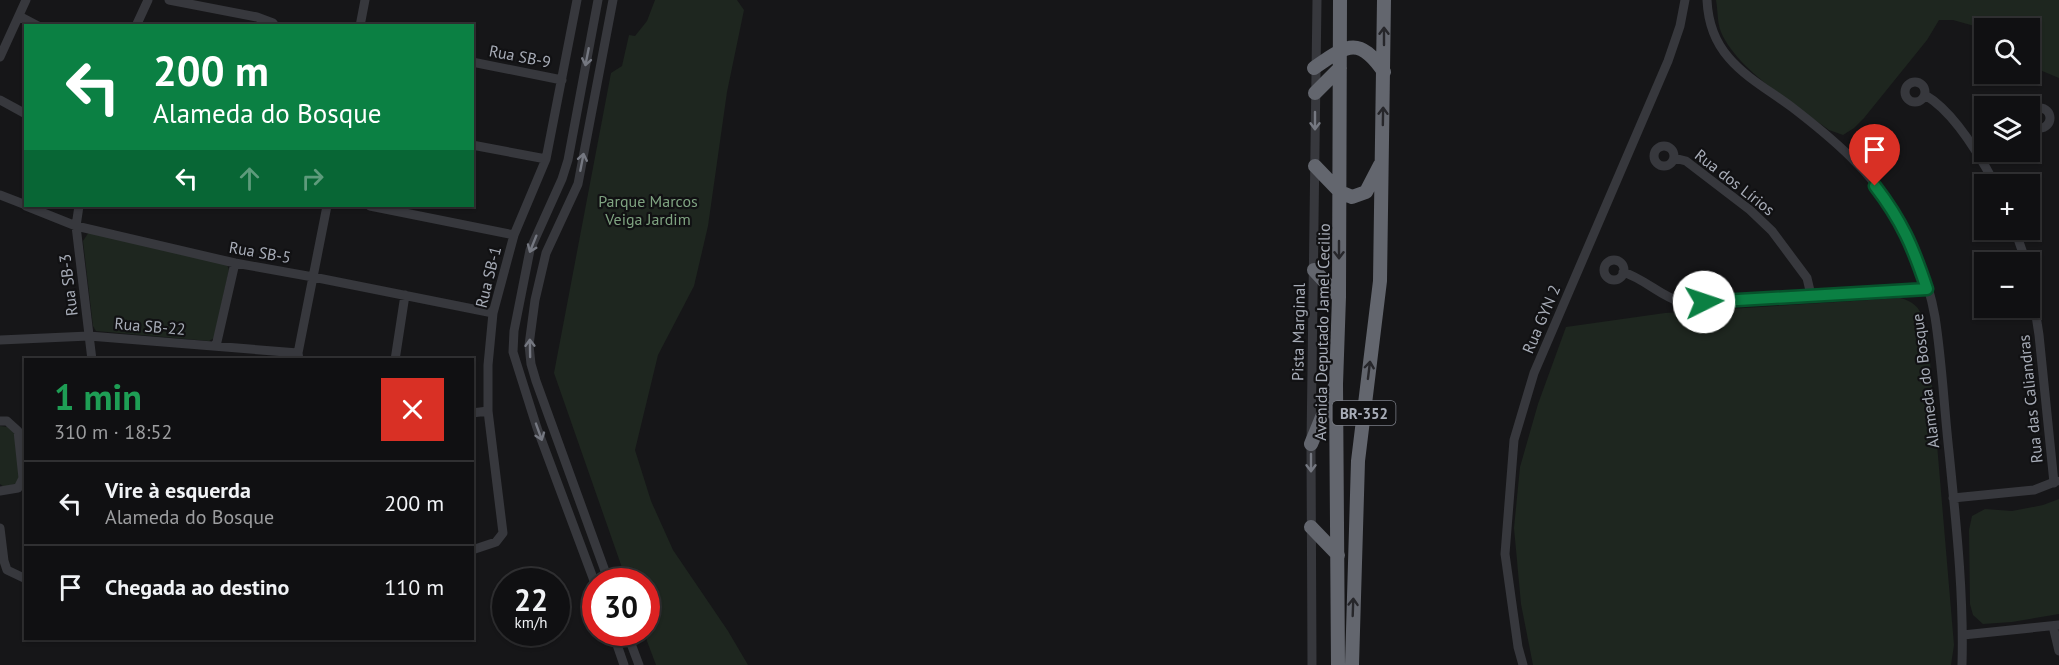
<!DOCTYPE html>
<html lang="pt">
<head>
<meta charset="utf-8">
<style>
  :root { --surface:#101012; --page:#1e1e20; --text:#f1f3f6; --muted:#9c9d9f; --line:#303032 }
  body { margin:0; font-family:"PT Sans",sans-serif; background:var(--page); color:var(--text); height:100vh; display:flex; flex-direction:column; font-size:22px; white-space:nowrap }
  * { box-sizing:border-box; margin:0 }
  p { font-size:20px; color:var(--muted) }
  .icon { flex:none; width:33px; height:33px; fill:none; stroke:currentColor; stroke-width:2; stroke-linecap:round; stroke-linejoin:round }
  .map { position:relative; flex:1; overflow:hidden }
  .side { position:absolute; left:24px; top:358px; width:450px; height:282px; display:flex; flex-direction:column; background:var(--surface); border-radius:0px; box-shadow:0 2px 4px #0004,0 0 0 2px var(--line) }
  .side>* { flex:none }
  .hud { position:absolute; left:24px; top:24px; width:450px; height:183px; border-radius:0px; box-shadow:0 2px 4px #0004,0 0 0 2px var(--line); background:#0b8043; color:#fff; overflow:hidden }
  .tools { position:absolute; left:1974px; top:18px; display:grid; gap:12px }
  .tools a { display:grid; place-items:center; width:66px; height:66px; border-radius:0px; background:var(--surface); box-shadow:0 2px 4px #0004,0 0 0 2px var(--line); font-size:30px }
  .speed { position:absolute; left:492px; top:568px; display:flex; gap:12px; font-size:30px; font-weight:700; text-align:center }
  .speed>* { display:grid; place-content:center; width:78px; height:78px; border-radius:50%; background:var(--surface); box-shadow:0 2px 4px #0004,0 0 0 2px var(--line); line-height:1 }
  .speed small { font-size:15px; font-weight:400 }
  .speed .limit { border:9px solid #d22; background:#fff; color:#111 }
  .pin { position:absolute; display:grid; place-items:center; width:51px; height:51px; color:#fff; margin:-62px -26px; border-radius:50% 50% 50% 0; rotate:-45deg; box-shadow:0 0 6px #0007 }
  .pin .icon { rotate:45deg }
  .me { position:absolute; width:66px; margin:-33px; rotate:86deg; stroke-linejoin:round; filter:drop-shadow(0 0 4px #0008) }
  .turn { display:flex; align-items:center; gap:21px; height:126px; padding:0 30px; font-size:27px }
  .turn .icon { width:78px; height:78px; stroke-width:2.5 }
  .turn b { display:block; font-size:42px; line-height:51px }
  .lanes { display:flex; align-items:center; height:57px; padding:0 30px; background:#0003; justify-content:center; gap:30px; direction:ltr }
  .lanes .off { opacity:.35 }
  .round { display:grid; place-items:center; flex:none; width:63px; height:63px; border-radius:0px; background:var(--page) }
  .summary { display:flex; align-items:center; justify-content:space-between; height:102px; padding:0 30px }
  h1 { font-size:36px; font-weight:700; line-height:45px; color:#1e9e55 }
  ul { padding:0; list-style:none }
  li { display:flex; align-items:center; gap:18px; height:84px; padding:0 30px; border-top:2px solid var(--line) }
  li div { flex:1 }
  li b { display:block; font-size:22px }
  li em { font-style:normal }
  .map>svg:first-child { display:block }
</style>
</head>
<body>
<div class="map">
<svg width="2059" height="665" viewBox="0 0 2059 665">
  <rect width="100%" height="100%" fill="#161618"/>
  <path fill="#1e261f" d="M 655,0 L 737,0 L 744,10 L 727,92 L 708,226 L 694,286 L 658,355 L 635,450 L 651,501 L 673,550 L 728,631 L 748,665 L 656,665 L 644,633 L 646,633 L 646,582 L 627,582 L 554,373 L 611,73 L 622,66 L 629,35 L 635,36 L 647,21 Z
    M 1716,0 L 2059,0 L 2059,78 L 2030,66 L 2030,28 L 1984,28 L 1984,37 L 1978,27 L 1953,20 L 1939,20 L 1927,40 L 1864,118 L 1854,128 L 1843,135 L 1829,130 C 1797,106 1737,70 1721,32 C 1717,23 1718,10 1716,0 Z
    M 89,232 L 227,264 L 229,270 L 214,338 L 209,341 L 96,331 L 93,326 L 83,241 Z
    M 1900,298 C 1922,303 1924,319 1928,338 L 1954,645 L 1951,665 L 1533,665 L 1521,604 L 1514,528 L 1520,467 L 1538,404 L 1566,327 L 1665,313 Z
    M 0,426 L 8,427 L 15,432 L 21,482 L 4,487 L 0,484 Z
    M 2059,499 L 2059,614 L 2012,622 L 1983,624 L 1973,615 L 1970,604 L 1969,530 L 1972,516 L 1985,509 L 2012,511 L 2043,505 Z"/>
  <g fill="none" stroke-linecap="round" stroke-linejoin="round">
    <path stroke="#37383d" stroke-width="9" d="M 169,0 L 257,17 L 273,23 L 275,26
      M 1707,0 C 1708,22 1714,41 1729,58 C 1746,78 1772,92 1793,108 C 1832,138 1872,172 1897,215 C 1914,246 1929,282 1935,317 C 1942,361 1944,407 1949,452 C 1956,522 1964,594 1962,665
      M 19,16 L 38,26
      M 136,26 L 148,0
      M 360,26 L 365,0
      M 0,57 L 26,0
      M 472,62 L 562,80
      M1905 92a10 10 0 1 1 20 0a10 10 0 1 1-20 0Z
      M 1925,95 C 1953,111 1980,156 1995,184
      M 0,100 L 24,113
      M2030 118a10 10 0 1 1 20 0a10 10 0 1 1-20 0Z
      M 472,145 L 546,159
      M1654 156a10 10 0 1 1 20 0a10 10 0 1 1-20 0Z
      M 1674,158 L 1686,161 L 1750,210 L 1772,231 L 1807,278 L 1811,295
      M 0,195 L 26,205
      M 26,206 L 76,226 L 235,263 L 313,277 L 493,313
      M 79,206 L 76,226 L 92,360
      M 370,206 L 514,235
      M 2015,230 L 2026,262
      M1604 270a10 10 0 1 1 20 0a10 10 0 1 1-20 0Z
      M 1623,272 C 1645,279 1660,296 1683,303 L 1927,289
      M 2030,277 L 2039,335 L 2054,483
      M 0,340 L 89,336 L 298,353
      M 216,346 L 235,263
      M 299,360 L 298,353 L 327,206
      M 395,360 L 405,295
      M 472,413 L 488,411
      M 0,421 L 7,421 L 18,431 L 23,478 L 18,488 L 0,491
      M 1953,498 L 2034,490 L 2057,481
      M 0,528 L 4,561 L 7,570 L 26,579
      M 472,550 L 496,542 L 503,533 L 488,411 L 488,365 L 493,313 L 514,235 L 546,159 L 577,0
      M 609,582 L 536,381 L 531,364 L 529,345 L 535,300 L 546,253 L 578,184 L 613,0
      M 596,586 L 537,428 L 513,352 L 514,331 L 530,250 L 562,179 L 568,160 L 598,0
      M 2053,626 L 2059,651
      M 613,633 L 624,665
      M 627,633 L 639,665
      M 1963,635 L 2059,625
      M 1312,665 L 1311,444 L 1317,0
      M 1523,665 L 1518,647 L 1505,554 L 1514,440 L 1534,373 L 1668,61 L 1680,26 L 1685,0"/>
    <path stroke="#63666e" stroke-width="14" d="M 1314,68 C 1346,46 1358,34 1384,72
      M 1315,93 L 1340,68
      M 1315,166 L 1340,192 L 1352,197 L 1366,192 L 1380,165
      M 1314,270 L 1339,297
      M 1311,444 L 1334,388
      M 1311,527 L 1338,555
      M 1338,665 L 1336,384 L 1339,297 L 1340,0
      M 1352,665 L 1358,461 L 1380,281 L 1384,0"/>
  </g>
  <defs><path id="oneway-shaft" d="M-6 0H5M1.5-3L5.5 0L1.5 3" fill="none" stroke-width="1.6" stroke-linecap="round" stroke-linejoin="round" transform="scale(1.5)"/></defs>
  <g stroke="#26262a">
    <use href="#oneway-shaft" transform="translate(1384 36) rotate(-90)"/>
    <use href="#oneway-shaft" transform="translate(1383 116) rotate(-89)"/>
    <use href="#oneway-shaft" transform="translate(1339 250) rotate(90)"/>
    <use href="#oneway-shaft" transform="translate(1369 370) rotate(-83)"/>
    <use href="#oneway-shaft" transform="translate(1353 607) rotate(-88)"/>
  </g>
  <g stroke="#757881">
    <use href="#oneway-shaft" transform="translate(587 57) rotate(101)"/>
    <use href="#oneway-shaft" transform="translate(1315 121) rotate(90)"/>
    <use href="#oneway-shaft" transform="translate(582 162) rotate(-79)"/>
    <use href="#oneway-shaft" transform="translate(533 244) rotate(112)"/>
    <use href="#oneway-shaft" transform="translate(530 348) rotate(-91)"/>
    <use href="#oneway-shaft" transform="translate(539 432) rotate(70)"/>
    <use href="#oneway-shaft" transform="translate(1311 463) rotate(90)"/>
  </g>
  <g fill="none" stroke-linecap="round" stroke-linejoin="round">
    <defs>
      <path id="route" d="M 1704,302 L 1927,289 C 1913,247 1902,221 1875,186"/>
    </defs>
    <use href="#route" stroke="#07532c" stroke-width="15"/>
    <use href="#route" stroke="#0b8043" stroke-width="10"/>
  </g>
  <g text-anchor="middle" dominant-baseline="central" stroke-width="4.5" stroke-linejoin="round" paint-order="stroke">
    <rect fill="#111113" stroke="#7b7e86" stroke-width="1.5" x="1332.5" y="401" width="63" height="24" rx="4.5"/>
    <g font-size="15" font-weight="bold" fill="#a8adb8">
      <text x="1364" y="413">BR-352</text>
    </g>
    <g font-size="16" fill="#a8adb8" stroke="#111113">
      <text transform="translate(520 56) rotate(11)">Rua SB-9</text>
      <text transform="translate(1735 182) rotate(38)">Rua dos Lírios</text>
      <text transform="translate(260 252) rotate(10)">Rua SB-5</text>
      <text transform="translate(488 277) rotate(-76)">Rua SB-1</text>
      <text transform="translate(68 285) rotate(-97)">Rua SB-3</text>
      <text transform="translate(1541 319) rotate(-67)">Rua GYN 2</text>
      <text transform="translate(150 326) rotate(5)">Rua SB-22</text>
      <text transform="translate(1298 332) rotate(-89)">Pista Marginal</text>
      <text transform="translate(1322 332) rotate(-89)">Avenida Deputado Jamel Cecilio</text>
      <text transform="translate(1925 381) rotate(-97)">Alameda do Bosque</text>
      <text transform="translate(2030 399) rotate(-96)">Rua das Caliandras</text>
    </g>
    <g font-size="16" fill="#7fa381" stroke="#111113">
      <text x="648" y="201">Parque Marcos<tspan x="648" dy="18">Veiga Jardim</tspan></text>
    </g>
  </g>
</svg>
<div class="tools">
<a><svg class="icon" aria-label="search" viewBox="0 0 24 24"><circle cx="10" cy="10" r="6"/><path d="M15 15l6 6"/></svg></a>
<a><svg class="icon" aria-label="layers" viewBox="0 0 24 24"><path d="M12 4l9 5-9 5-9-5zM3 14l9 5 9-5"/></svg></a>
<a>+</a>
<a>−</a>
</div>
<div class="speed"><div>22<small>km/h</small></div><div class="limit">30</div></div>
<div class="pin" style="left:1875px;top:186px;background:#d93025"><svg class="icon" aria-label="arrive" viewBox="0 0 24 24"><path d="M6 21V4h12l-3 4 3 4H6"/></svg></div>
<svg class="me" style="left:1704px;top:302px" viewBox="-20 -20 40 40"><circle r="19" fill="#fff"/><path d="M0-13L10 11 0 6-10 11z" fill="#0b8043"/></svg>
<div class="hud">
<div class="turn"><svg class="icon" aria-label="left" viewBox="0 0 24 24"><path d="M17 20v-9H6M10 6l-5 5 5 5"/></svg><div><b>200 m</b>Alameda do Bosque</div></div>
<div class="lanes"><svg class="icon" aria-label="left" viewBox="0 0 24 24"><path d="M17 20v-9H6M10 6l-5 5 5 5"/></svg><svg class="icon off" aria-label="ahead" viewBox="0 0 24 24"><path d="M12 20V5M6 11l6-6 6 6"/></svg><svg class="icon off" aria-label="right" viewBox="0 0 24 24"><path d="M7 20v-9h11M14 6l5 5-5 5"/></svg></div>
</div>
<section class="side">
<div class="summary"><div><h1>1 min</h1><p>310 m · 18:52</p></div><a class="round" style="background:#d93025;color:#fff"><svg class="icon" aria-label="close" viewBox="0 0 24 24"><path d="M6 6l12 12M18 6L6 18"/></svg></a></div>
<ul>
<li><svg class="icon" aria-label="left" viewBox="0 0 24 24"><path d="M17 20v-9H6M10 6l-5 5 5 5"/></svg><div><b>Vire à esquerda</b><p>Alameda do Bosque</p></div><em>200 m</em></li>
<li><svg class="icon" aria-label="arrive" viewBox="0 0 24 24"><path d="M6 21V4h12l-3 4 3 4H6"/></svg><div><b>Chegada ao destino</b></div><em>110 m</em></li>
</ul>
</section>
</div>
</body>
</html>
